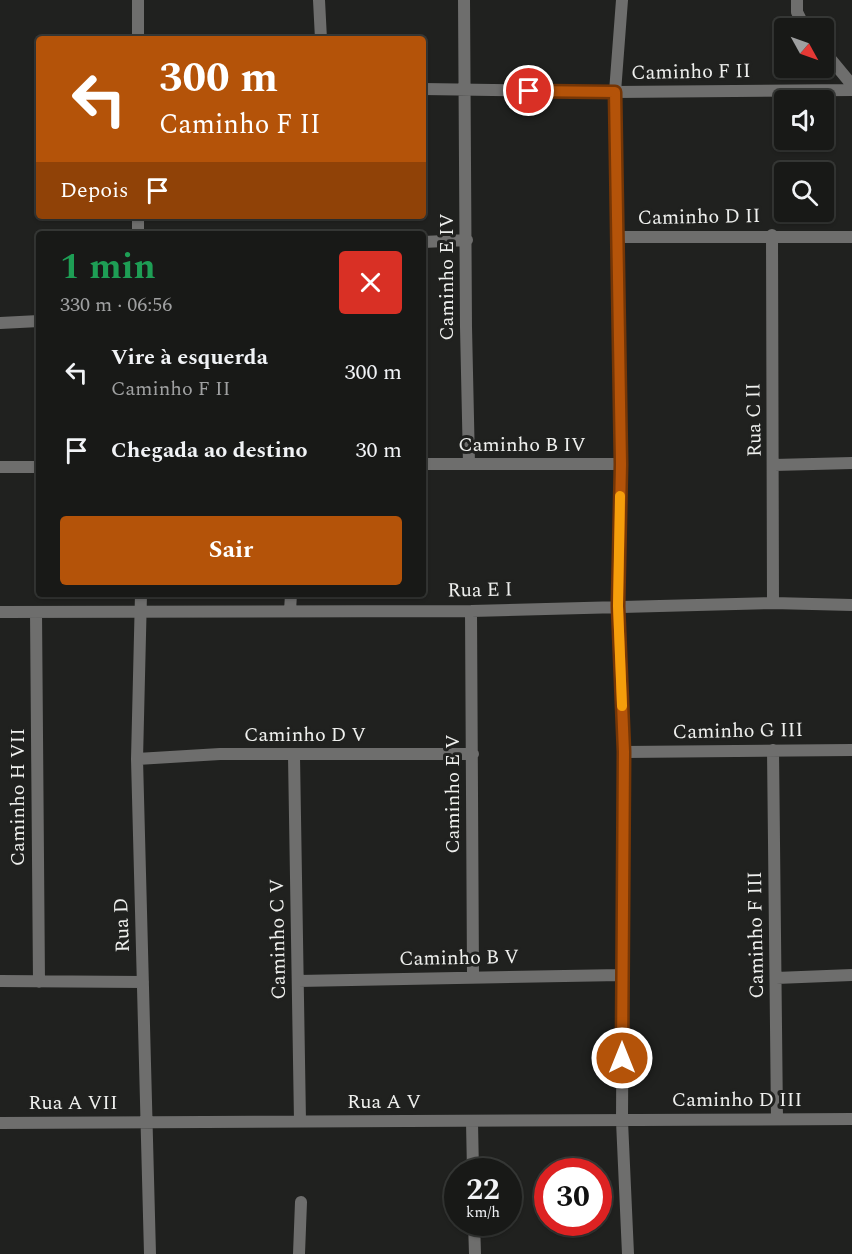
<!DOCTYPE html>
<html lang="pt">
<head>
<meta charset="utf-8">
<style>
  :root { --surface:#181917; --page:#252624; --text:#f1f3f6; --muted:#9fa0a1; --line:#363836; --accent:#b45309 }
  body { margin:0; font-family:Spectral,serif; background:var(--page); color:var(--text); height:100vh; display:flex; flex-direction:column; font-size:22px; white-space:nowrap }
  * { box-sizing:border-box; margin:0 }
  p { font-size:20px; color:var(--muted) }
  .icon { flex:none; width:33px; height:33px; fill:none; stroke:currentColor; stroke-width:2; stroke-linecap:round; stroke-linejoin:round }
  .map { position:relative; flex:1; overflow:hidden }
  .side { position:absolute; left:36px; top:231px; width:390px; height:366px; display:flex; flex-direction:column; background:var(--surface); border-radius:6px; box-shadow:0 2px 4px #0004,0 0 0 2px var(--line) }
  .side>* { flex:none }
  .banner { position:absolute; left:36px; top:36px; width:390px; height:183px; border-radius:6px; box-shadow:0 2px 4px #0004,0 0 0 2px var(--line); background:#b45309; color:#fff; overflow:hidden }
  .needle { width:39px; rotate:130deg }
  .buttons { position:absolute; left:774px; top:18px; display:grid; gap:12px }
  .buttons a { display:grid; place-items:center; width:60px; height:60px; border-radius:6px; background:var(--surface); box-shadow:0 2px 4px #0004,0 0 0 2px var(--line); font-size:30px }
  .speed { position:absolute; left:444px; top:1158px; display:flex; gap:12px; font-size:30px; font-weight:700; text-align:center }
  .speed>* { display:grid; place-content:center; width:78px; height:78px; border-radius:50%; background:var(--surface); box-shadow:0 2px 4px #0004,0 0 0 2px var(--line); line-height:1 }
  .speed small { font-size:15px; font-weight:400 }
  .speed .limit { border:9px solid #d22; background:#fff; color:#111 }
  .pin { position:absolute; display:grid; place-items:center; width:51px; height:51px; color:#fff; margin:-26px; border:3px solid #fff; border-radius:50%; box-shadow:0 2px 6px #0007 }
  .me { position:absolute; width:66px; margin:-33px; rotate:0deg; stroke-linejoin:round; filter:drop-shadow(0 0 4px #0008) }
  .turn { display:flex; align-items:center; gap:21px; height:126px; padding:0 24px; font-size:27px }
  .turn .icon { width:78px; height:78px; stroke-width:2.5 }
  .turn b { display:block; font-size:42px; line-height:51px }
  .then { display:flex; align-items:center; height:57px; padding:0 24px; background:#0003; gap:12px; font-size:22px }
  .round { display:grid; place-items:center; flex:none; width:63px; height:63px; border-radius:6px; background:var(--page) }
  .head { display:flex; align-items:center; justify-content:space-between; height:102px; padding:0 24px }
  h1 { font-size:36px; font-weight:700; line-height:45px; color:#1e9e55 }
  .button { display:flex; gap:12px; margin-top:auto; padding:12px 24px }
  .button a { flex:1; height:69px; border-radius:6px; background:var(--accent); color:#fff; font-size:24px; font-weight:700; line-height:69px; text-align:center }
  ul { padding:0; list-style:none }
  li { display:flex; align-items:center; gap:18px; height:78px; padding:0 24px }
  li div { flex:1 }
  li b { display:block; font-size:22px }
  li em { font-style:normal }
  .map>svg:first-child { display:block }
</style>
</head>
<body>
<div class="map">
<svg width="852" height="1254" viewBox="0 0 852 1254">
  <rect width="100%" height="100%" fill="#20211f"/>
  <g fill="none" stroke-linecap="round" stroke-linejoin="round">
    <path stroke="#6e6e6d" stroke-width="12" d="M 138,0 L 138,39
      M 319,0 L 321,39
      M 464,0 L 466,327 L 469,464
      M 622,0 L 615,92 L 621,464 L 618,606 L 624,752 L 622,1121 L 628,1254
      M 797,0 L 797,12 L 805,28
      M 824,51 L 852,85
      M 423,89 L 615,92 L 852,90
      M 138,234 L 138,216
      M 772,235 L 773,603
      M 619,237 L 852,237
      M 423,242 L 467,240
      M 0,323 L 39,321
      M 423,464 L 621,464
      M 774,465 L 852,463
      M 0,467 L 39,467
      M 141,594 L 137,759 L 150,1254
      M 290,611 L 291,594
      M 471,611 L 473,976
      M 0,612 L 471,611 L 773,603 L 852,605
      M 36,612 L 39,982
      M 773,750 L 777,1119
      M 624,752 L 852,750
      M 294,756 L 300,1121
      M 137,759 L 220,754 L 473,754
      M 776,978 L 852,975
      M 0,981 L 143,982
      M 298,981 L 621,975
      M 472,1122 L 473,1172
      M 0,1123 L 852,1119
      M 474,1222 L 475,1254
      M 299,1254 L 301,1202"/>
  </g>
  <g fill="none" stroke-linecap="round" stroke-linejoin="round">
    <defs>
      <path id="route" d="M 529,91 L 615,92 L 621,464 L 618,606 L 624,752 L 622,1058"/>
    </defs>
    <use href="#route" stroke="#753606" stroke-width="15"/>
    <use href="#route" stroke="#b45309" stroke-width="10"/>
    <path stroke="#f59e0b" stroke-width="10" d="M 620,496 L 618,606 L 622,706"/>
  </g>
  <g text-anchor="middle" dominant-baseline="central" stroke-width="6" stroke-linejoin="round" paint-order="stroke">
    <g font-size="20" fill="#eeefed" stroke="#20211f">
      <text transform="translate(691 72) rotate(-1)">Caminho F II</text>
      <text transform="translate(699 217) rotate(-1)">Caminho D II</text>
      <text transform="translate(447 277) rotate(-90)">Caminho E IV</text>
      <text transform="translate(754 420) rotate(-91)">Rua C II</text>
      <text x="522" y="445">Caminho B IV</text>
      <text transform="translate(480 590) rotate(-1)">Rua E I</text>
      <text transform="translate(738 731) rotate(-1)">Caminho G III</text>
      <text x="305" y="735">Caminho D V</text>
      <text transform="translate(453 794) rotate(-90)">Caminho E V</text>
      <text transform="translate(18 797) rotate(-90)">Caminho H VII</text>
      <text transform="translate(122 925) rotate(-92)">Rua D</text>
      <text transform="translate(756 935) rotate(-91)">Caminho F III</text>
      <text transform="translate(278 939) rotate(-91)">Caminho C V</text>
      <text transform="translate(459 958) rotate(-1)">Caminho B V</text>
      <text x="737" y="1100">Caminho D III</text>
      <text x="384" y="1102">Rua A V</text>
      <text x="73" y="1103">Rua A VII</text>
    </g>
  </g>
</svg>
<div class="buttons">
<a><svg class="needle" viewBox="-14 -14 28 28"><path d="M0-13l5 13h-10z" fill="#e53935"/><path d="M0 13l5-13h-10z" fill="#9fa0a1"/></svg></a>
<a><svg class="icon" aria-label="sound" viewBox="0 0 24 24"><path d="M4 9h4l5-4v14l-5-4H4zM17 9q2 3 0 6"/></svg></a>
<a><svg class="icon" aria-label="search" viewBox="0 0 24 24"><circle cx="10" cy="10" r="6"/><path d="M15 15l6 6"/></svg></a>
</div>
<div class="speed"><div>22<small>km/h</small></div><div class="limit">30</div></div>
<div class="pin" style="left:529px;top:91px;background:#d93025"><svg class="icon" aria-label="arrive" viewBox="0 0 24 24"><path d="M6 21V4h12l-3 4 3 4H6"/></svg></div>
<svg class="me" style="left:622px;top:1058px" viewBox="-20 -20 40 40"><circle r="17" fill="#b45309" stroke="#fff" stroke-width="3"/><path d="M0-11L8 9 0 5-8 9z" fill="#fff"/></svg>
<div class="banner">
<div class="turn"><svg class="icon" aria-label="left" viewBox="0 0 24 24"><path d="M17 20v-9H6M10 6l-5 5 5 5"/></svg><div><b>300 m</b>Caminho F II</div></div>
<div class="then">Depois<svg class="icon" aria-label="arrive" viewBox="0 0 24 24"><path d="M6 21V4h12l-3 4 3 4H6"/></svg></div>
</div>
<section class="side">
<div class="head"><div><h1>1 min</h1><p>330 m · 06:56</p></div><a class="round" style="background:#d93025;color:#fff"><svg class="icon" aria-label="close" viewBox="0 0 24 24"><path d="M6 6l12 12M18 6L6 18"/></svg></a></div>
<ul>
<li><svg class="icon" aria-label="left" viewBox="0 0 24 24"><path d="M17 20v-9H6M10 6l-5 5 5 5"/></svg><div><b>Vire à esquerda</b><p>Caminho F II</p></div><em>300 m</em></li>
<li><svg class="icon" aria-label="arrive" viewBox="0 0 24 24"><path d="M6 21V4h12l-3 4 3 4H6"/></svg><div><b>Chegada ao destino</b></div><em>30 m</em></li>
</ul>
<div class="button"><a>Sair</a></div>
</section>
</div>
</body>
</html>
